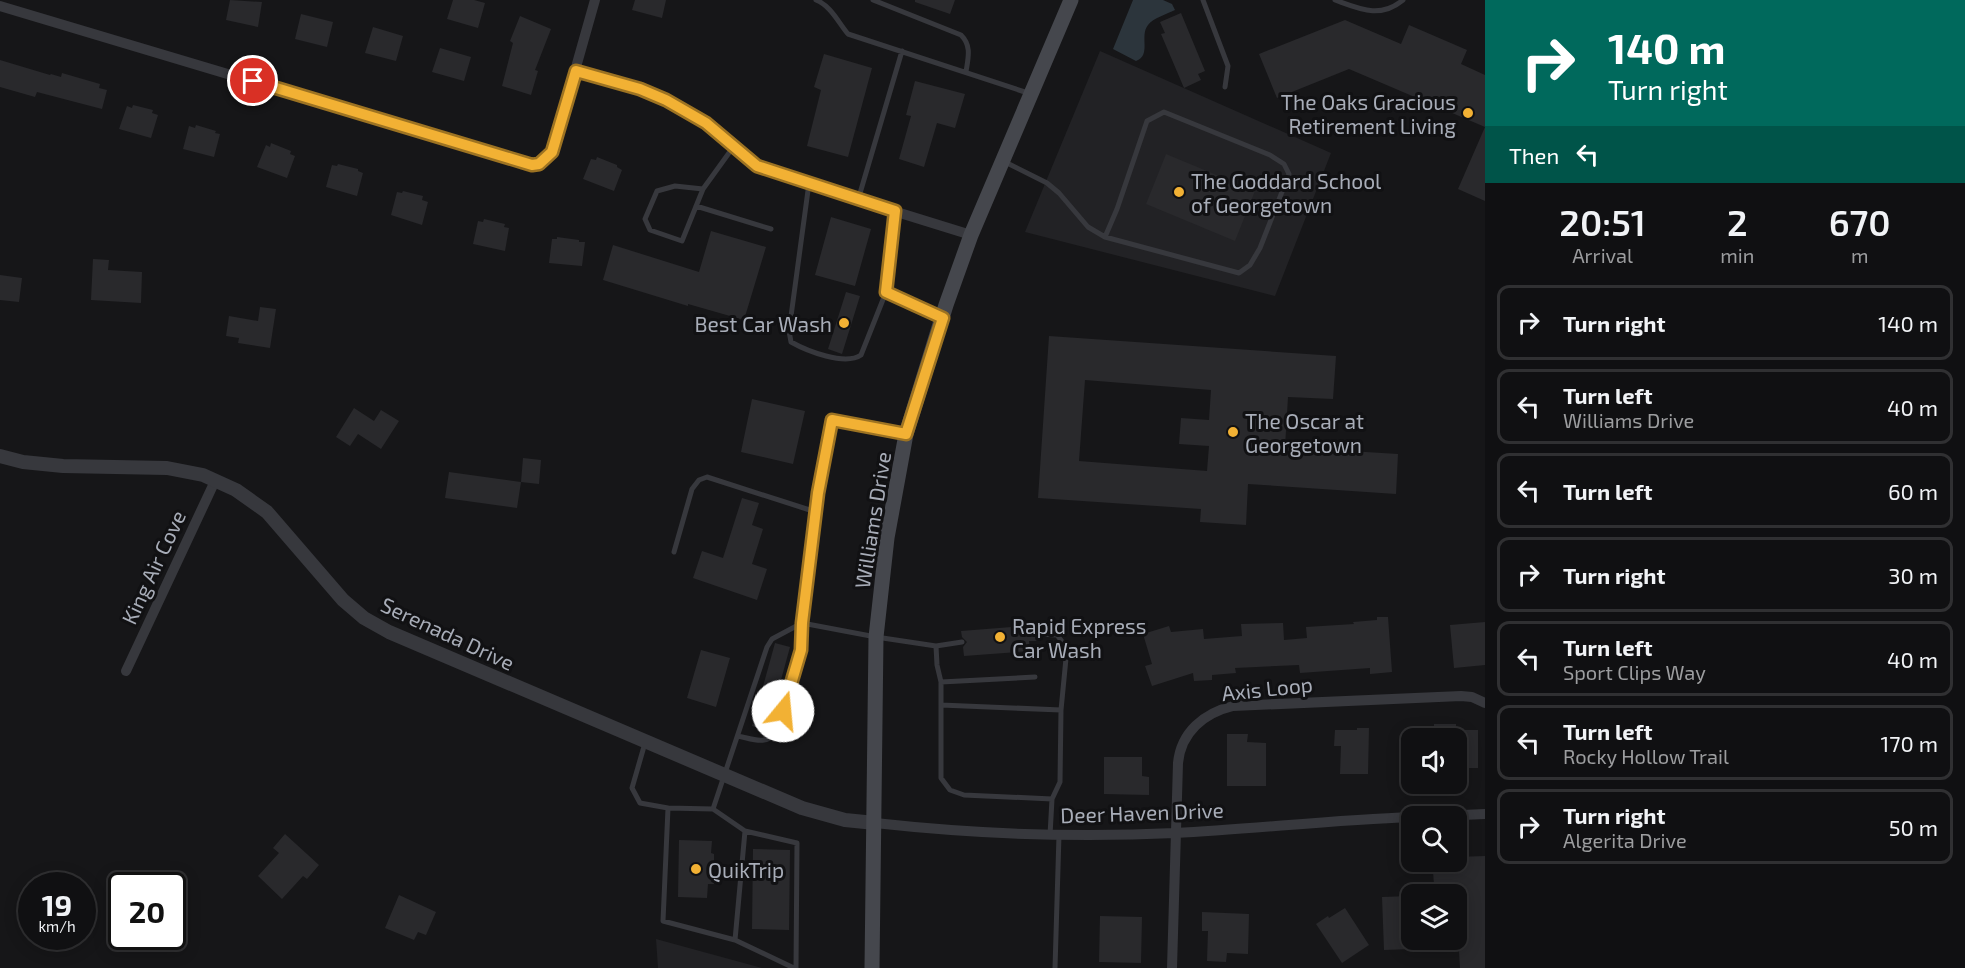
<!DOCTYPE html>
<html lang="en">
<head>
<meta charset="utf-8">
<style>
  :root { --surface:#101012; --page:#1e1e20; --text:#f1f3f6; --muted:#9c9d9f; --line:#303032 }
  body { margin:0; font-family:"Exo 2",sans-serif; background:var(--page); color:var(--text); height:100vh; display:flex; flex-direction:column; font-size:22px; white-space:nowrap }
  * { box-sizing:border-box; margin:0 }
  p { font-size:20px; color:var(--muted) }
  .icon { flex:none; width:33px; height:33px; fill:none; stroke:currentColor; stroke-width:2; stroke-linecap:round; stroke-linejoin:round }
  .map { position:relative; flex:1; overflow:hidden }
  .drawer { display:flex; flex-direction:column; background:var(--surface); width:480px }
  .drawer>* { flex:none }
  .hud { background:#00695c; color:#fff; overflow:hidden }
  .buttons { position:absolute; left:1401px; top:728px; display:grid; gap:12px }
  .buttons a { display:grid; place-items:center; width:66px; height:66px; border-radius:12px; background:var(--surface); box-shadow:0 3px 15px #0003,0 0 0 2px var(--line); font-size:30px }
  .speed { position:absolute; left:18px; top:872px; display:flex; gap:12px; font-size:30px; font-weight:700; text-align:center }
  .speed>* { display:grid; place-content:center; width:78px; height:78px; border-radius:50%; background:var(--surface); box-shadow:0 3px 15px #0003,0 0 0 2px var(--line); line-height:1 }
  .speed small { font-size:15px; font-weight:400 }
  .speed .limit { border:3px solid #111; border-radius:9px; background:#fff; color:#111 }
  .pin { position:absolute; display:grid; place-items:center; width:51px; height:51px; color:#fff; margin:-26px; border:3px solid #fff; border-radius:50%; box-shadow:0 2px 6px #0007 }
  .me { position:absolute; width:66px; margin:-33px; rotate:17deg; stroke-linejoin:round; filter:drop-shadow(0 0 4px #0008) }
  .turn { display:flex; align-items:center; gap:21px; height:126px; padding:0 24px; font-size:27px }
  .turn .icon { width:78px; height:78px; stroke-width:2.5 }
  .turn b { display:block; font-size:42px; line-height:51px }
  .then { display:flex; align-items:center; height:57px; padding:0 24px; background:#0003; gap:12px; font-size:22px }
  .eta { display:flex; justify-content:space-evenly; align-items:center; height:102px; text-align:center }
  .eta b { font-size:36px; font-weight:600; line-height:42px }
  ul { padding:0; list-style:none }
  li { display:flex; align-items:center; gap:18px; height:75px; margin:0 12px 9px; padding:0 12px; border:3px solid var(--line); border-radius:12px }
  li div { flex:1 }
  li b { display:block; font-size:22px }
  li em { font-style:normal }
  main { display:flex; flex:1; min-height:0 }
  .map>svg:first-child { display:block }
</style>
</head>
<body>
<main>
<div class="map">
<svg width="1485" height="968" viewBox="0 0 1485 968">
  <rect width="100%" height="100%" fill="#161618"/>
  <path fill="#222225" d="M 1100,51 L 1331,153 L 1275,296 L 1025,232 Z
    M 656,939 L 762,968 L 658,968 Z"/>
  <path fill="#2c353c" d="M 1133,0 L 1163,0 L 1172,4 L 1175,10 C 1167,14 1153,18 1148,25 C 1139,36 1152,55 1136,61 L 1113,49 Z"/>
  <path fill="#29292c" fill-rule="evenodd" d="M 230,0 L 262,2 L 258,27 L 226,20 Z
    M 453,0 L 474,0 L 485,3 L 478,28 L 447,19 Z
    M 635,0 L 666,0 L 662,18 L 632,10 Z
    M 915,0 L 955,0 L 950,14 L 915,2 Z
    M 1181,13 L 1205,71 L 1198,74 L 1201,80 L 1184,88 L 1161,34 L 1165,33 L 1160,22 Z
    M 301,14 L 333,22 L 327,47 L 295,39 Z
    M 520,16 L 551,29 L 535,70 L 538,71 L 531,95 L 502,86 L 513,43 L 510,41 Z
    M 1345,20 L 1401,44 L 1409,25 L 1467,50 L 1461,64 L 1485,75 L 1485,201 L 1458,189 L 1485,127 L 1349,69 L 1277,98 L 1259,54 Z
    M 373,27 L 403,36 L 396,61 L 365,53 Z
    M 440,48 L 471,57 L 464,81 L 432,72 Z
    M 824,54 L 872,68 L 848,157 L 807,146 L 821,90 L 814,87 Z
    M 0,60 L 50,75 L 51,74 L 61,77 L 62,73 L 100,84 L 99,88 L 107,90 L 102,109 L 37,92 L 35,97 L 0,87 Z
    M 915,81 L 965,94 L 955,128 L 937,123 L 924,167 L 899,159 L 911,116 L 906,115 Z
    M 133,105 L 153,110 L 152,113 L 158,115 L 151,138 L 119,129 L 127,106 L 132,108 Z
    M 196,125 L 216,131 L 215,133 L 220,134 L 214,157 L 183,149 L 189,126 L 195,128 Z
    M 271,143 L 291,151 L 290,154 L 295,156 L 287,178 L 257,167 L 266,145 L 270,147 Z
    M 1166,154 L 1255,191 L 1235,241 L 1146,204 Z
    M 597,157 L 617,165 L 617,167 L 622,170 L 614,191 L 583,179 L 591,159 L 596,160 Z
    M 338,164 L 358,169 L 358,171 L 363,173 L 357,196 L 326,187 L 332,165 L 337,166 Z
    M 403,191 L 423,196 L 422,200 L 428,202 L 422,225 L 391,215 L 397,192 L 402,193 Z
    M 831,217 L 871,229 L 855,286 L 815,275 Z
    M 484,219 L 505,224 L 504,227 L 509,228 L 505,251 L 473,244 L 478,221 L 483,222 Z
    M 711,231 L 766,247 L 744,320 L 688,304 L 688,306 L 603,280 L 613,245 L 699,272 Z
    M 557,237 L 579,240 L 579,242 L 585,242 L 582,266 L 549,263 L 552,239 L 557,239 Z
    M 93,259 L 109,260 L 108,270 L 142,272 L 141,303 L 91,300 Z
    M 0,275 L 22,278 L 19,302 L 0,300 Z
    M 846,292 L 860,296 L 842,354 L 828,349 Z
    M 260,307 L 276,309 L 270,348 L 238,343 L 239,338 L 226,336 L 229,316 L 258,321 Z
    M 1049,336 L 1336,356 L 1333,399 L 1288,397 L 1285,447 L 1398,454 L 1396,494 L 1248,484 L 1246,525 L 1200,522 L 1201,509 L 1038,498 ZM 1085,380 L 1211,390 L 1209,420 L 1181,418 L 1179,444 L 1209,446 L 1207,471 L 1079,461 Z
    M 752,399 L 805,411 L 793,464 L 741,452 Z
    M 354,408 L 374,421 L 381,410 L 399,421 L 381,449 L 358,434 L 350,446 L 336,437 Z
    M 523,458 L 541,460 L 539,484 L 521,482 Z
    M 449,472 L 521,482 L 517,508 L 445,498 Z
    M 742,498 L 759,503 L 752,525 L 763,529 L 752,564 L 767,569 L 757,600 L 693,578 L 702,551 L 723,558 Z
    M 1377,617 L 1388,617 L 1392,672 L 1370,674 L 1370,668 L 1300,673 L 1299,665 L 1235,668 L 1236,673 L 1212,675 L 1212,680 L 1194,681 L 1193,673 L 1152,686 L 1145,666 L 1152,664 L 1143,634 L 1169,626 L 1171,632 L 1203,629 L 1204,639 L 1242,636 L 1241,624 L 1283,623 L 1284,640 L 1307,638 L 1306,627 L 1354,624 L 1353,622 L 1377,620 Z
    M 1485,622 L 1485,665 L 1454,668 L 1450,625 Z
    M 1038,625 L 1038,629 L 1034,634 L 1039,641 L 1029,641 L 1030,651 L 964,656 L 963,647 L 967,642 L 962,637 L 961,631 Z
    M 775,643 L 790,647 L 767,731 L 752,726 Z
    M 701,650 L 730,658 L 716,707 L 687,698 Z
    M 1434,724 L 1456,724 L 1456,738 L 1434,738 Z
    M 1357,728 L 1369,728 L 1368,774 L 1340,774 L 1341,746 L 1334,746 L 1335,730 L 1357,730 Z
    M 1456,730 L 1478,730 L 1478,768 L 1456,768 Z
    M 1227,734 L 1248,734 L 1247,742 L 1266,743 L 1266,786 L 1227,786 Z
    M 1104,757 L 1142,757 L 1142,776 L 1149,777 L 1149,795 L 1104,794 Z
    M 285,834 L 319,865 L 307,879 L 303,876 L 282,899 L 258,876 L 279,853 L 273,848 Z
    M 679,840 L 712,841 L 711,853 L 714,854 L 714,884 L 708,884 L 707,898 L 678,897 Z
    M 753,849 L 790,850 L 789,930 L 752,929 Z
    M 1485,856 L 1485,968 L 1460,968 L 1459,951 L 1454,951 L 1453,939 L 1456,939 L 1456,911 L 1460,911 L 1459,884 L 1434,885 L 1433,871 L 1456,869 L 1456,857 Z
    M 399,895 L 436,912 L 426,935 L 418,932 L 414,940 L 385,928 Z
    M 1410,896 L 1412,949 L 1384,950 L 1382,897 Z
    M 1345,908 L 1369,945 L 1342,963 L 1316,924 L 1328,916 L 1329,918 Z
    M 1202,912 L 1249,914 L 1248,954 L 1227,953 L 1226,962 L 1207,961 L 1208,931 L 1202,931 Z
    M 1100,916 L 1142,917 L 1141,963 L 1099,962 Z"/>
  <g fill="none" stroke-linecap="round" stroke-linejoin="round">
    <path stroke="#37383d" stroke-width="5" d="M 816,0 C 831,6 838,22 848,34 L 1028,93
      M 873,0 L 961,35 C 972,46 968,58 966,72
      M 1203,0 L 1228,66 L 1225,87
      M 1335,0 C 1360,9 1380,19 1403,0
      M 1005,162 L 1047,183 L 1059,193 L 1088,227 L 1105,237 L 1239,273 L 1250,265 L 1260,248 L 1289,174 L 1284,164 L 1270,155 L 1164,112 L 1147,121 L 1117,209 L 1105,237
      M 809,183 L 789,331 L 791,342 C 807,351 845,366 861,355 L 886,292 L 941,317
      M 703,189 L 682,241 L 650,230 L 645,219 L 657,191 L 675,186 L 703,189 L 734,146
      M 858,200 L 902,51
      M 696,206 L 771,229
      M 886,292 L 895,211
      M 674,552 L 692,489 L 699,480 L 707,477 L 816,512
      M 1039,634 L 1057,635 L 1067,648 L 1061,710 L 1060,782 L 1052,799 L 1050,835
      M 936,646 L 962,642
      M 941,682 L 1035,677
      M 941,705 L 1061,710
      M 738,736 C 753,739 767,746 777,731 L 801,650 L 802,623 L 818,493 L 832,420 L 905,434
      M 645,743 L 632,788 L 640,803 L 668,808 L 663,921 L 735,940
      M 668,808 L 713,809
      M 745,831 L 797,843 L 796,968
      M 794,968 L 735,940 L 745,831 L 713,809 L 767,647 L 772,639 L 802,623 L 876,637 L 936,646 L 937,665 L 941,682 L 941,778 L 950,790 L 964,795 L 1052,799
      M 1055,968 L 1059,835"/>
    <path stroke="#37383d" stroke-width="10" d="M 0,6 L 532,165 L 539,164 L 552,152 L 595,0
      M 576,71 L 640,89 L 666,100 L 707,123 L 757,166 L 858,200 L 971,235
      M 126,671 L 215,481
      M 1440,816 L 1485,814
      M 875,823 C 975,834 1075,838 1175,833 C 1254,829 1332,820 1412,817
      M 1172,968 L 1178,763 C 1181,732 1204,713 1233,706 L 1461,696 L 1472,697 L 1485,703"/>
    <path stroke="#37383d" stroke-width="14" d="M 0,456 L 23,462 L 63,466 L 167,468 L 203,475 L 236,490 L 267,512 L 343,600 L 364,618 L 389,632 L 802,808 L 845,820 L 875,823"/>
    <path stroke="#45474d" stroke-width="15" d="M 872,968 L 876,637 L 887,538 L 906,434 L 946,305 L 971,235 L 1071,0"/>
  </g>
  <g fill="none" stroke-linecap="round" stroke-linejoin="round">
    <defs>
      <path id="route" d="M 253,81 L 532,165 L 539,164 L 552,152 L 576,71 L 640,89 L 666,100 L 706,123 L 757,166 L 895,211 L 886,292 L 943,318 L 906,434 L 832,420 L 818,493 L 802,623 L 801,650 L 783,711"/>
    </defs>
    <use href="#route" stroke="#9d7322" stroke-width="15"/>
    <use href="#route" stroke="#f2b134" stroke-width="10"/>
  </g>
  <g fill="#f2b134" stroke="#111113" stroke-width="2">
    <circle cx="1468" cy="113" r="6"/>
    <circle cx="1179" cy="192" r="6"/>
    <circle cx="844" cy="323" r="6"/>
    <circle cx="1233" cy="432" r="6"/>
    <circle cx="1000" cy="637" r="6"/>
    <circle cx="696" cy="869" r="6"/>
  </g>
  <g text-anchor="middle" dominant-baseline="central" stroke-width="6" stroke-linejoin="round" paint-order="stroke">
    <g font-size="21" fill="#a8adb8" stroke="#111113" text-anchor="start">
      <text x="1456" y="101" text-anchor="end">The Oaks Gracious<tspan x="1456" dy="24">Retirement Living</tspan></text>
      <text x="1191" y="180">The Goddard School<tspan x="1191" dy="24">of Georgetown</tspan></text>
      <text x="832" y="323" text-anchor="end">Best Car Wash</text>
      <text x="1245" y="420">The Oscar at<tspan x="1245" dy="24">Georgetown</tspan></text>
      <text x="1012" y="625">Rapid Express<tspan x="1012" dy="24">Car Wash</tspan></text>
      <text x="708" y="869">QuikTrip</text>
    </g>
    <g font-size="21" fill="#a8adb8" stroke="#111113">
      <text transform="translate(872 520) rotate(-81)">Williams Drive</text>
      <text transform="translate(153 567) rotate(-65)">King Air Cove</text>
      <text transform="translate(448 633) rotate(25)">Serenada Drive</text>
      <text transform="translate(1267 688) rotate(-6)">Axis Loop</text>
      <text transform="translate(1142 812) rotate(-2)">Deer Haven Drive</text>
    </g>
  </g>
</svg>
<div class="buttons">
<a><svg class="icon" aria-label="sound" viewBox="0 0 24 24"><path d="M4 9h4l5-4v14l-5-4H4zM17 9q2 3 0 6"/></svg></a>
<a><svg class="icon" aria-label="search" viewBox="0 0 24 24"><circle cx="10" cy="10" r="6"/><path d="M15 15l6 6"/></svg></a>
<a><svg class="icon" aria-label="layers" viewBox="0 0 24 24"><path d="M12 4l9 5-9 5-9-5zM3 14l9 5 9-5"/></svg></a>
</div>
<div class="speed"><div>19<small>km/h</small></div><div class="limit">20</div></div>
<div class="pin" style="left:253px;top:81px;background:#d93025"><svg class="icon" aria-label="arrive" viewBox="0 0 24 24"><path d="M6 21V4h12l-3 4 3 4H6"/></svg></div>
<svg class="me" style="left:783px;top:711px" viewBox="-20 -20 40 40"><circle r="19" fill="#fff"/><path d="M0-13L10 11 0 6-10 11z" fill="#f2b134"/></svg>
</div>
<section class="drawer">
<div class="hud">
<div class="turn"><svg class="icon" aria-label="right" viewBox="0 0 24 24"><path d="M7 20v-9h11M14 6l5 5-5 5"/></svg><div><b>140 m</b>Turn right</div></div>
<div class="then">Then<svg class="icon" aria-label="left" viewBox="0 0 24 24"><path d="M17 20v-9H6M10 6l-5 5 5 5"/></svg></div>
</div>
<div class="eta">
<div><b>20:51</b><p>Arrival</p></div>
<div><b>2</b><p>min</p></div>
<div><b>670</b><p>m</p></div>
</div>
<ul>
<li><svg class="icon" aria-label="right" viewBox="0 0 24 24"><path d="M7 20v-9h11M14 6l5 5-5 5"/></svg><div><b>Turn right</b></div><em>140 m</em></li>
<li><svg class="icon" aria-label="left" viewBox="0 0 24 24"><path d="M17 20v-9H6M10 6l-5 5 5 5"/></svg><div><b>Turn left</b><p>Williams Drive</p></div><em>40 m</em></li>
<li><svg class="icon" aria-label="left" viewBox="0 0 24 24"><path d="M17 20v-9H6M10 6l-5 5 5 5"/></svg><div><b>Turn left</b></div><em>60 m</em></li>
<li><svg class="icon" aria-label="right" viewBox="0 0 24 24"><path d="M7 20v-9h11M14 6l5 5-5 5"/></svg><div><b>Turn right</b></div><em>30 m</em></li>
<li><svg class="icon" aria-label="left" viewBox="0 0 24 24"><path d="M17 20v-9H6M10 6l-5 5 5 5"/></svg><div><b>Turn left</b><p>Sport Clips Way</p></div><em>40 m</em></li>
<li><svg class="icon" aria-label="left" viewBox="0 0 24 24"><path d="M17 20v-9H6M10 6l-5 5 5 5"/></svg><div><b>Turn left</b><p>Rocky Hollow Trail</p></div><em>170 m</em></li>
<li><svg class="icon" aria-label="right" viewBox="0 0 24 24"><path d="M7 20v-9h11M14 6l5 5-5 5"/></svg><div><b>Turn right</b><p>Algerita Drive</p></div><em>50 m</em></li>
</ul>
</section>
</main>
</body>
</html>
